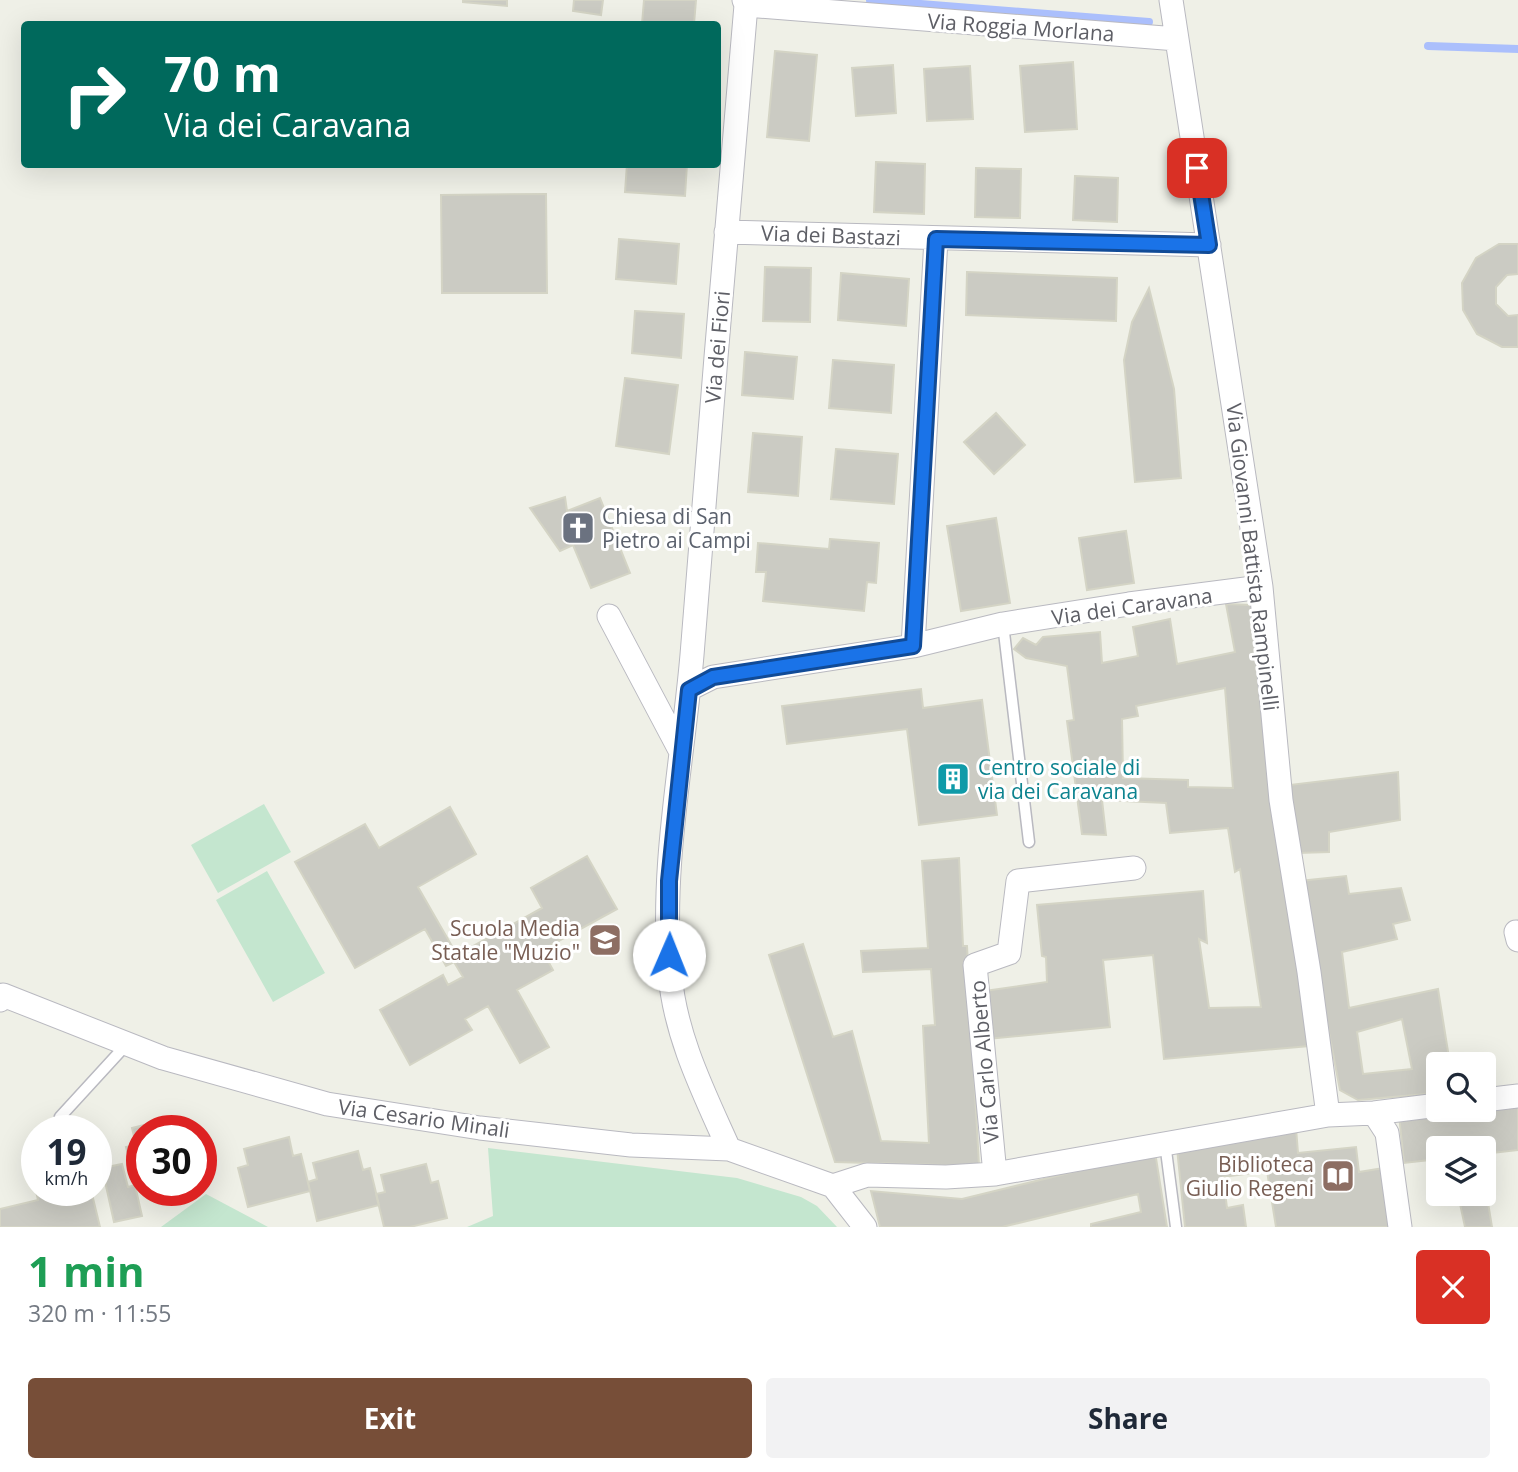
<!DOCTYPE html>
<html lang="en">
<head>
<meta charset="utf-8">
<style>
  :root { --surface:#fff; --page:#f2f2f3; --text:#1f2937; --muted:#747a83; --accent:#774e38 }
  body { margin:0; font-family:"Open Sans",sans-serif; background:var(--page); color:var(--text); height:100vh; display:flex; flex-direction:column; font-size:26px; white-space:nowrap }
  * { box-sizing:border-box; margin:0 }
  p { font-size:23px; color:var(--muted) }
  .icon { flex:none; width:38px; height:38px; fill:none; stroke:currentColor; stroke-width:2; stroke-linecap:round; stroke-linejoin:round }
  .map { position:relative; height:1227px; overflow:hidden }
  .drawer { display:flex; flex-direction:column; background:var(--surface); flex:1 }
  .drawer>* { flex:none }
  .hud { position:absolute; left:21px; top:21px; width:700px; height:147px; border-radius:7px; box-shadow:0 7px 28px #0002; background:#00695c; color:#fff; overflow:hidden }
  .fabs { position:absolute; left:1426px; top:1052px; display:grid; gap:14px }
  .fabs a { display:grid; place-items:center; width:70px; height:70px; border-radius:7px; background:var(--surface); box-shadow:0 7px 28px #0002; font-size:35px }
  .speed { position:absolute; left:21px; top:1115px; display:flex; gap:14px; font-size:35px; font-weight:700; text-align:center }
  .speed>* { display:grid; place-content:center; width:91px; height:91px; border-radius:50%; background:var(--surface); box-shadow:0 7px 28px #0002; line-height:1 }
  .speed small { font-size:18px; font-weight:400 }
  .speed .limit { border:10px solid #d22; background:#fff; color:#111 }
  .pin { position:absolute; display:grid; place-items:center; width:60px; height:60px; color:#fff; margin:-30px; border-radius:14px; box-shadow:0 4px 10px #0006 }
  .me { position:absolute; width:77px; margin:-38px; rotate:1deg; stroke-linejoin:round; filter:drop-shadow(0 0 5px #0008) }
  .turn { display:flex; align-items:center; gap:24px; height:147px; padding:0 28px; font-size:32px }
  .turn .icon { width:91px; height:91px; stroke-width:2.5 }
  .turn b { display:block; font-size:49px; line-height:60px }
  .round { display:grid; place-items:center; flex:none; width:74px; height:74px; border-radius:7px; background:var(--page) }
  .head { display:flex; align-items:center; justify-content:space-between; height:119px; padding:0 28px }
  h1 { font-size:42px; font-weight:700; line-height:52px; color:#1e9e55 }
  .action { display:flex; gap:14px; margin-top:auto; padding:14px 28px }
  .action a { flex:1; height:80px; border-radius:7px; background:var(--accent); color:#fff; font-size:28px; font-weight:700; line-height:80px; text-align:center }
  .action a+a { background:var(--page); color:var(--text) }
  .map>svg:first-child { display:block }
</style>
</head>
<body>
<div class="map">
<svg width="1518" height="1227" viewBox="0 0 1518 1227">
  <rect width="100%" height="100%" fill="#eff0e7"/>
  <path fill="#c4e6cf" d="M 264,804 L 291,852 L 218,893 L 191,845 Z
    M 267,871 L 325,973 L 273,1002 L 216,900 Z
    M 488,1148 L 737,1178 L 801,1197 L 817,1206 L 837,1227 L 467,1227 L 493,1216 Z
    M 206,1194 L 268,1227 L 161,1227 Z"/>
  <g fill="none" stroke-linecap="round" stroke-linejoin="round">
    <path stroke="#abbffc" stroke-width="8" d="M 870,0 L 1149,22
      M 1428,46 L 1518,49"/>
  </g>
  <path fill="#cbcbc3" stroke="#d4d4c5" stroke-width="2" fill-rule="evenodd" d="M 463,0 L 507,0 L 507,6 L 463,2 Z
    M 574,0 L 603,0 L 601,15 L 573,11 Z
    M 644,0 L 696,0 L 694,24 L 642,24 Z
    M 775,51 L 817,55 L 809,141 L 767,137 Z
    M 1073,62 L 1077,129 L 1025,132 L 1020,66 Z
    M 893,65 L 896,113 L 856,116 L 852,68 Z
    M 970,66 L 973,119 L 927,121 L 924,69 Z
    M 876,162 L 925,164 L 924,214 L 874,212 Z
    M 627,164 L 687,164 L 685,196 L 625,192 Z
    M 976,168 L 1021,169 L 1020,218 L 975,217 Z
    M 1075,176 L 1118,178 L 1117,222 L 1073,220 Z
    M 546,194 L 547,293 L 442,293 L 441,195 Z
    M 619,239 L 679,244 L 676,284 L 616,279 Z
    M 1499,244 L 1518,244 L 1518,274 L 1507,275 L 1496,287 L 1496,304 L 1508,316 L 1518,315 L 1518,347 L 1502,347 L 1477,334 L 1463,310 L 1462,283 L 1476,258 Z
    M 765,267 L 811,268 L 810,322 L 763,321 Z
    M 967,272 L 1117,278 L 1116,321 L 966,315 Z
    M 841,273 L 909,279 L 906,326 L 838,320 Z
    M 1149,288 L 1174,389 L 1181,478 L 1135,482 L 1124,360 L 1132,322 Z
    M 635,311 L 684,314 L 681,358 L 632,353 Z
    M 745,352 L 797,357 L 793,399 L 742,395 Z
    M 833,360 L 894,365 L 891,413 L 829,408 Z
    M 625,378 L 678,385 L 669,454 L 616,446 Z
    M 996,413 L 1025,445 L 994,474 L 964,442 Z
    M 753,433 L 802,437 L 798,496 L 748,492 Z
    M 836,449 L 898,454 L 894,504 L 831,499 Z
    M 565,497 L 567,511 L 600,498 L 630,573 L 591,588 L 573,545 L 560,551 L 530,508 Z
    M 996,518 L 1010,603 L 961,611 L 947,526 Z
    M 1126,531 L 1134,583 L 1087,590 L 1079,538 Z
    M 830,539 L 879,543 L 876,583 L 867,582 L 864,611 L 763,601 L 766,572 L 756,572 L 758,543 L 829,549 Z
    M 1226,604 L 1251,605 L 1261,649 L 1309,1046 L 1164,1059 L 1153,955 L 1103,960 L 1110,1027 L 988,1039 L 984,991 L 1047,982 L 1046,957 L 1042,956 L 1037,905 L 1203,891 L 1207,943 L 1199,939 L 1209,1008 L 1261,1007 L 1240,869 L 1235,872 L 1228,828 L 1170,833 L 1166,803 L 1102,800 L 1106,835 L 1082,834 L 1067,721 L 1074,720 L 1067,666 L 1026,658 L 1014,649 L 1023,638 L 1036,645 L 1043,637 L 1100,632 L 1102,663 L 1138,656 L 1133,627 L 1170,619 L 1177,664 L 1235,652 ZM 1225,688 L 1233,788 L 1188,787 L 1188,780 L 1123,778 L 1122,719 L 1138,716 L 1136,706 Z
    M 921,689 L 923,708 L 982,700 L 997,815 L 919,825 L 907,729 L 787,744 L 782,706 Z
    M 1398,772 L 1400,820 L 1329,832 L 1329,852 L 1298,853 L 1289,785 Z
    M 450,807 L 476,854 L 418,887 L 457,955 L 542,908 L 531,888 L 587,856 L 617,909 L 542,950 L 553,970 L 517,990 L 549,1047 L 520,1063 L 488,1006 L 465,1019 L 472,1030 L 410,1065 L 380,1010 L 443,975 L 448,985 L 463,977 L 454,962 L 446,966 L 425,929 L 355,968 L 295,862 L 365,824 L 379,848 Z
    M 959,858 L 963,946 L 967,946 L 979,1166 L 835,1162 L 769,955 L 803,944 L 833,1037 L 852,1031 L 881,1141 L 929,1143 L 923,1026 L 935,1025 L 931,969 L 863,972 L 861,951 L 928,948 L 922,861 Z
    M 1346,876 L 1349,894 L 1401,888 L 1410,920 L 1393,924 L 1397,939 L 1342,952 L 1349,1008 L 1438,989 L 1450,1064 L 1438,1064 L 1438,1093 L 1358,1100 L 1340,1090 L 1300,881 ZM 1402,1019 L 1412,1069 L 1363,1074 L 1357,1032 Z
    M 1518,1101 L 1518,1150 L 1484,1154 L 1484,1148 L 1438,1148 L 1438,1159 L 1404,1163 L 1399,1115 L 1448,1110 L 1484,1110 Z
    M 177,1117 L 180,1130 L 142,1130 L 142,1185 L 136,1187 L 126,1147 L 136,1145 L 132,1128 Z
    M 1296,1128 L 1298,1153 L 1356,1147 L 1359,1172 L 1384,1168 L 1394,1227 L 1276,1227 L 1267,1171 L 1223,1177 L 1227,1208 L 1243,1205 L 1246,1227 L 1185,1227 L 1177,1148 Z
    M 289,1137 L 293,1156 L 301,1154 L 310,1191 L 248,1207 L 238,1168 L 248,1165 L 244,1149 Z
    M 358,1151 L 363,1170 L 370,1168 L 379,1205 L 317,1221 L 308,1182 L 317,1179 L 313,1163 Z
    M 1155,1152 L 1167,1227 L 1091,1227 L 1091,1224 L 1141,1212 L 1138,1194 L 1002,1227 L 880,1227 L 871,1191 L 962,1199 Z
    M 122,1164 L 128,1187 L 135,1185 L 142,1216 L 114,1222 L 102,1168 Z
    M 426,1164 L 431,1183 L 438,1181 L 447,1218 L 410,1227 L 384,1227 L 376,1194 L 385,1192 L 381,1175 Z
    M 1434,1171 L 1438,1171 L 1438,1194 L 1484,1194 L 1484,1178 L 1492,1227 L 1465,1227 L 1459,1199 L 1435,1202 Z
    M 33,1177 L 37,1177 L 37,1190 L 91,1190 L 100,1227 L 0,1227 L 0,1209 L 38,1200 Z"/>
  <g fill="none" stroke-linecap="round" stroke-linejoin="round">
    <defs>
      <path id="lane" d="M 1003,624 L 1029,842
        M 60,1117 L 126,1045
        M 1165,1143 L 1176,1227"/>
      <path id="street" d="M 744,0 L 746,5 C 727,222 709,438 692,655 C 683,760 660,868 670,974 C 675,1036 704,1093 729,1149 L 833,1186
        M 1171,0 L 1261,587 L 1281,800 L 1309,972 L 1328,1115
        M 746,5 L 1177,39
        M 726,232 L 1209,245
        M 609,616 L 681,752
        M 913,646 L 936,239
        M 689,689 L 713,677 L 913,646 L 1003,624 L 1129,604 L 1261,587
        M 1516,932 L 1518,940
        M 0,1000 L 3,995 L 163,1058 L 327,1104 L 480,1128 L 631,1145 L 729,1149
        M 1484,1100 L 1518,1096
        M 1374,1113 L 1387,1133 L 1400,1227
        M 995,1174 L 975,965 L 1009,953 L 1018,881 L 1134,868
        M 833,1186 L 867,1175 L 946,1177 L 995,1174 L 1328,1115 L 1374,1113 L 1438,1105
        M 833,1186 L 865,1227"/>
    </defs>
    <use href="#lane" stroke="#b9b9c0" stroke-width="13"/>
    <use href="#street" stroke="#b9b9c0" stroke-width="25"/>
    <use href="#lane" stroke="#fff" stroke-width="10"/>
    <use href="#street" stroke="#fff" stroke-width="23"/>
  </g>
  <g fill="none" stroke-linecap="round" stroke-linejoin="round">
    <defs>
      <path id="route" d="M 669,955 L 669,881 L 689,690 L 713,677 L 913,646 L 936,239 L 1209,245 L 1197,168"/>
    </defs>
    <use href="#route" stroke="#114b97" stroke-width="18"/>
    <use href="#route" stroke="#1a73e8" stroke-width="12"/>
  </g>
  <defs>
    <symbol id="church-square" viewBox="-11 -11 22 22"><rect x="-9" y="-9" width="18" height="18" rx="4" fill="#6b7280" stroke="#fff"/><path d="M-1.2-6h2.4v3.5h3.3v2.4h-3.3V6h-2.4V-.1h-3.3v-2.4h3.3Z" fill="#fff"/></symbol>
    <symbol id="building-square" viewBox="-11 -11 22 22"><rect x="-9" y="-9" width="18" height="18" rx="4" fill="#0f9aa8" stroke="#fff"/><path d="M-4-6H4V6H1V3H-1V6H-4ZM-2.5-4.3h1.7v1.8h-1.7ZM.8-4.3h1.7v1.8H.8ZM-2.5-1h1.7V.8h-1.7ZM.8-1h1.7V.8H.8Z" fill="#fff"/></symbol>
    <symbol id="school-square" viewBox="-11 -11 22 22"><rect x="-9" y="-9" width="18" height="18" rx="4" fill="#8d6e63" stroke="#fff"/><path d="M0-5L7-2L0 1L-7-2ZM-4 1L0 2.5L4 1V4Q0 6-4 4Z" fill="#fff"/></symbol>
    <symbol id="library-square" viewBox="-11 -11 22 22"><rect x="-9" y="-9" width="18" height="18" rx="4" fill="#8d6e63" stroke="#fff"/><path d="M-6-4Q-3-5.5-.7-3.5V5Q-3 3-6 4ZM6-4Q3-5.5 .7-3.5V5Q3 3 6 4Z" fill="#fff"/></symbol>
  </defs>
  <g fill-rule="evenodd">
    <use href="#church-square" x="559" y="509" width="38" height="38"/>
    <use href="#building-square" x="934" y="760" width="38" height="38"/>
    <use href="#school-square" x="586" y="921" width="38" height="38"/>
    <use href="#library-square" x="1319" y="1157" width="38" height="38"/>
  </g>
  <g text-anchor="middle" dominant-baseline="central" stroke-width="6" stroke-linejoin="round" paint-order="stroke">
    <g font-size="21" fill="#5e5f66" stroke="#fff">
      <text transform="translate(1021 27) rotate(4)">Via Roggia Morlana</text>
      <text transform="translate(831 235) rotate(2)">Via dei Bastazi</text>
      <text transform="translate(717 347) rotate(-85)">Via dei Fiori</text>
      <text transform="translate(1253 557) rotate(83)">Via Giovanni Battista Rampinelli</text>
      <text transform="translate(1132 606) rotate(-8)">Via dei Caravana</text>
      <text transform="translate(984 1062) rotate(-95)">Via Carlo Alberto</text>
      <text transform="translate(424 1118) rotate(8)">Via Cesario Minali</text>
    </g>
    <g font-size="21" fill="#5b616d" stroke="#fff" text-anchor="start">
      <text x="602" y="516">Chiesa di San<tspan x="602" dy="24">Pietro ai Campi</tspan></text>
    </g>
    <g font-size="21" fill="#0d838f" stroke="#fff" text-anchor="start">
      <text x="978" y="767">Centro sociale di<tspan x="978" dy="24">via dei Caravana</tspan></text>
    </g>
    <g font-size="21" fill="#785e54" stroke="#fff" text-anchor="end">
      <text x="580" y="928">Scuola Media<tspan x="580" dy="24">Statale "Muzio"</tspan></text>
      <text x="1314" y="1164">Biblioteca<tspan x="1314" dy="24">Giulio Regeni</tspan></text>
    </g>
  </g>
</svg>
<div class="fabs">
<a><svg class="icon" aria-label="search" viewBox="0 0 24 24"><circle cx="10" cy="10" r="6"/><path d="M15 15l6 6"/></svg></a>
<a><svg class="icon" aria-label="layers" viewBox="0 0 24 24"><path d="M12 4l9 5-9 5-9-5zM3 14l9 5 9-5"/></svg></a>
</div>
<div class="speed"><div>19<small>km/h</small></div><div class="limit">30</div></div>
<div class="pin" style="left:1197px;top:168px;background:#d93025"><svg class="icon" aria-label="arrive" viewBox="0 0 24 24"><path d="M6 21V4h12l-3 4 3 4H6"/></svg></div>
<svg class="me" style="left:669px;top:955px" viewBox="-20 -20 40 40"><circle r="19" fill="#fff"/><path d="M0-13L10 11 0 6-10 11z" fill="#1a73e8"/></svg>
<div class="hud">
<div class="turn"><svg class="icon" aria-label="right" viewBox="0 0 24 24"><path d="M7 20v-9h11M14 6l5 5-5 5"/></svg><div><b>70 m</b>Via dei Caravana</div></div>
</div>
</div>
<section class="drawer">
<div class="head"><div><h1>1 min</h1><p>320 m · 11:55</p></div><a class="round" style="background:#d93025;color:#fff"><svg class="icon" aria-label="close" viewBox="0 0 24 24"><path d="M6 6l12 12M18 6L6 18"/></svg></a></div>
<div class="action"><a>Exit</a><a>Share</a></div>
</section>
</body>
</html>
